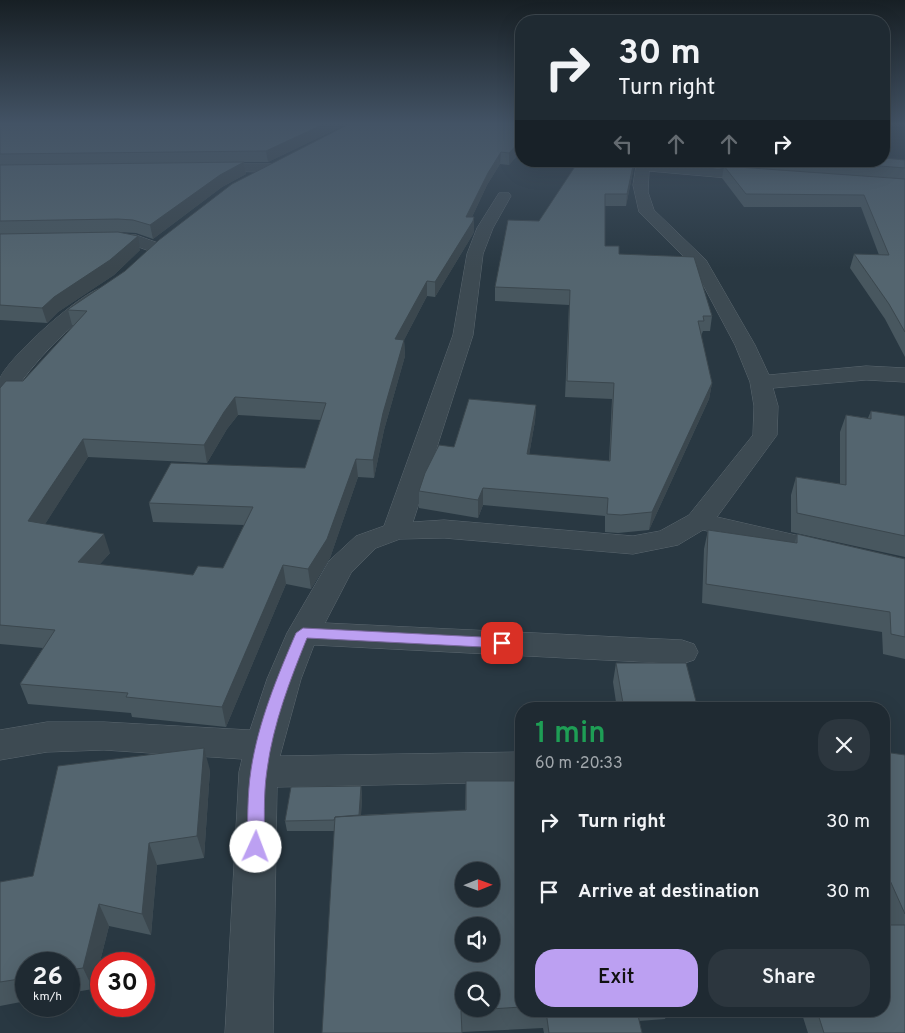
<!DOCTYPE html>
<html lang="en">
<head>
<meta charset="utf-8">
<style>
  :root { --surface:#1f2a32; --page:#2c363e; --text:#f1f3f6; --muted:#a1a7ac; --line:#3c464d; --accent:#bca0f2 }
  body { margin:0; font-family:Overpass,sans-serif; background:var(--page); color:var(--text); height:100vh; display:flex; flex-direction:column; font-size:19px; white-space:nowrap }
  * { box-sizing:border-box; margin:0 }
  p { font-size:16px; color:var(--muted) }
  .icon { flex:none; width:28px; height:28px; fill:none; stroke:currentColor; stroke-width:2; stroke-linecap:round; stroke-linejoin:round }
  .map { position:relative; flex:1; overflow:hidden }
  .panel { position:absolute; left:515px; top:702px; width:375px; height:315px; display:flex; flex-direction:column; background:var(--surface); border-radius:20px; box-shadow:0 5px 20px #0002,0 0 0 1px var(--line) }
  .panel>* { flex:none }
  .hud { position:absolute; left:515px; top:15px; width:375px; height:152px; border-radius:20px; box-shadow:0 5px 20px #0002,0 0 0 1px var(--line); background:#1f2a32; color:var(--text); overflow:hidden }
  .needle { width:32px; rotate:89deg }
  .fabs { position:absolute; left:455px; top:862px; display:grid; gap:10px }
  .fabs a { display:grid; place-items:center; width:45px; height:45px; border-radius:50%; background:var(--surface); box-shadow:0 5px 20px #0002,0 0 0 1px var(--line); font-size:25px }
  .speed { position:absolute; left:15px; top:952px; display:flex; gap:10px; font-size:25px; font-weight:700; text-align:center }
  .speed>* { display:grid; place-content:center; width:65px; height:65px; border-radius:50%; background:var(--surface); box-shadow:0 5px 20px #0002,0 0 0 1px var(--line); line-height:1 }
  .speed small { font-size:12px; font-weight:400 }
  .speed .limit { border:8px solid #d22; background:#fff; color:#111 }
  .pin { position:absolute; display:grid; place-items:center; width:42px; height:42px; color:#fff; margin:-21px; border-radius:10px; box-shadow:0 2px 8px #0006 }
  .me { position:absolute; width:55px; margin:-28px; rotate:2deg; stroke-linejoin:round; filter:drop-shadow(0 0 4px #0008) }
  .turn { display:flex; align-items:center; gap:18px; height:105px; padding:0 20px; font-size:22px }
  .turn .icon { width:65px; height:65px; stroke-width:2.5 }
  .turn b { display:block; font-size:35px; line-height:42px }
  .lanes { display:flex; align-items:center; height:48px; padding:0 20px; background:#0003; justify-content:center; gap:25px; direction:ltr }
  .lanes .off { opacity:.35 }
  .round { display:grid; place-items:center; flex:none; width:52px; height:52px; border-radius:20px; background:var(--page) }
  .summary { display:flex; align-items:center; justify-content:space-between; height:85px; padding:0 20px }
  h1 { font-size:30px; font-weight:600; line-height:38px; color:#1e9e55 }
  .primary-button { display:flex; gap:10px; margin-top:auto; padding:10px 20px }
  .primary-button a { flex:1; height:58px; border-radius:20px; background:var(--accent); color:#111; font-size:20px; font-weight:600; line-height:58px; text-align:center }
  .primary-button a+a { background:var(--page); color:var(--text) }
  ul { padding:0; list-style:none }
  li { display:flex; align-items:center; gap:15px; height:70px; padding:0 20px }
  li div { flex:1 }
  li b { display:block; font-size:19px }
  li em { font-style:normal }
  .map>svg:first-child { display:block }
</style>
</head>
<body>
<div class="map">
<svg width="905" height="1033" viewBox="0 0 905 1033">
  <rect width="100%" height="100%" fill="#293842"/>
  <g fill="none" stroke-linecap="round" stroke-linejoin="round">
    <defs>
      <path id="minor" d="M 642,161 L 761,173 L 768,177 L 761,181 L 649,171 L 648,192 L 654,210 L 706,260 L 755,345 L 769,375 L 866,366 L 905,368 L 905,382 L 866,380 L 773,388 L 778,406 L 777,435 L 717,517 L 839,545 L 843,551 L 839,557 L 829,560 L 703,530 L 678,545 L 633,554 L 444,538 L 400,539 L 376,548 L 351,573 L 325,623 L 682,640 L 694,644 L 698,652 L 694,660 L 682,664 L 314,645 L 301,679 L 280,756 L 521,752 L 521,782 L 277,787 L 273,1033 L 225,1033 L 239,772 L 242,759 L 104,750 L 47,752 L 0,760 L 0,730 L 47,722 L 104,722 L 250,730 L 267,679 L 287,633 L 329,561 L 356,536 L 384,526 L 453,335 L 467,254 L 477,228 L 499,193 L 509,193 L 511,196 L 493,228 L 483,254 L 473,335 L 413,522 L 444,520 L 633,536 L 660,531 L 689,515 L 753,435 L 754,406 L 750,382 L 735,345 L 693,266 L 639,212 L 633,185 L 636,166 Z
        M 207,164 L 271,164 L 278,168 L 271,172 L 202,171 L 200,168 L 202,165 Z
        M 101,234 L 136,235 L 161,244 L 163,248 L 161,252 L 155,253 L 133,245 L 95,242 L 93,239 L 95,236 Z
        M 101,288 L 108,290 L 110,294 L 108,298 C 67,327 36,359 8,400 L 0,402 C 0,395 0,385 0,378 C 9,357 79,294 101,288 Z"/>
    </defs>
    <use href="#minor" stroke="#5b676f" stroke-width="1"/>
    <use href="#minor" fill="#3d4a52" fill-rule="evenodd"/>
  </g>
  <path fill="#48575f" fill-rule="evenodd" d="M 0,124 L 347,124 L 268,162 L 244,162 L 246,174 L 222,187 L 153,239 L 136,233 L 118,232 L 140,250 L 114,275 L 58,312 L 47,323 L 0,320 Z
    M 521,124 L 521,151 L 509,165 L 500,164 L 487,185 L 472,217 L 474,231 L 473,234 L 435,297 L 427,296 L 404,340 L 405,356 L 384,430 L 374,478 L 358,477 L 330,558 L 311,589 L 286,584 L 226,727 L 132,717 L 131,713 L 28,704 L 20,684 L 43,648 L 0,644 L 0,388 L 23,381 L 74,325 L 72,325 L 68,310 ZM 238,415 L 321,420 L 305,468 L 149,503 L 153,522 L 244,525 L 223,568 L 193,575 L 99,565 L 110,553 L 45,524 L 88,457 L 207,463 L 227,429 Z
    M 905,160 L 905,357 L 885,319 L 850,268 L 854,254 L 879,255 L 861,207 L 744,207 L 722,178 L 724,166 L 717,165 L 718,161 L 884,161 Z
    M 580,161 L 639,161 L 634,166 L 626,206 L 605,206 L 605,246 L 619,254 L 712,316 L 710,331 L 703,331 L 701,336 L 712,383 L 709,399 L 649,530 L 618,533 L 605,532 L 605,516 L 483,505 L 478,518 L 419,508 L 419,491 L 454,447 L 536,405 L 535,421 L 529,455 L 609,461 L 612,399 L 565,397 L 569,305 L 495,301 L 495,287 Z
    M 871,411 L 905,416 L 905,557 L 791,532 L 791,495 L 796,477 L 840,484 L 840,432 L 846,415 L 868,418 Z
    M 708,530 L 795,543 L 797,534 L 905,559 L 905,659 L 883,654 L 882,632 L 702,603 L 704,549 Z
    M 616,663 L 698,709 L 617,709 L 613,682 Z
    M 884,752 L 905,755 L 905,1033 L 808,1033 L 801,1011 L 884,1011 L 890,925 L 884,911 Z
    M 210,770 L 204,858 L 157,865 L 151,935 L 109,926 L 93,989 L 69,993 L 69,964 L 26,964 L 26,1001 L 0,1006 L 0,882 L 33,876 Z
    M 466,781 L 521,781 L 521,1011 L 668,1011 L 665,1019 L 639,1021 L 642,1033 L 544,1033 L 543,1028 L 462,1032 L 334,831 L 287,831 L 285,821 L 361,786 L 362,797 L 361,815 L 465,810 Z"/>
  <path fill="#3b474e" d="M 324,124 L 347,124 L 268,162 L 266,151 Z
    M 521,140 L 521,151 L 509,165 L 509,153 Z
    M 501,152 L 500,164 L 487,185 L 466,230 L 466,217 L 488,173 Z
    M 634,161 L 639,161 L 634,166 L 626,206 L 627,194 Z
    M 244,162 L 246,174 L 222,187 L 153,239 L 150,225 L 220,175 Z
    M 474,217 L 474,231 L 473,234 L 435,297 L 435,282 Z
    M 138,236 L 140,250 L 114,275 L 58,312 L 47,323 L 42,308 L 54,297 Z
    M 427,281 L 427,296 L 404,340 L 405,356 L 384,430 L 374,478 L 373,460 L 395,339 Z
    M 712,383 L 709,399 L 649,530 L 652,512 Z
    M 235,397 L 238,415 L 227,429 L 207,463 L 204,445 L 224,412 Z
    M 536,405 L 535,421 L 526,472 L 527,454 Z
    M 83,439 L 88,457 L 35,540 L 28,521 Z
    M 356,459 L 358,477 L 330,558 L 311,589 L 308,569 Z
    M 483,488 L 483,505 L 478,518 L 478,500 Z
    M 104,534 L 110,553 L 84,582 L 78,562 Z
    M 283,565 L 286,584 L 226,727 L 222,707 Z
    M 204,748 L 210,770 L 204,858 L 197,836 Z
    M 361,786 L 362,797 L 360,830 L 359,820 Z
    M 149,843 L 157,865 L 151,935 L 142,914 Z
    M 99,904 L 109,926 L 93,989 L 83,968 Z"/>
  <path fill="#54656f" stroke="#3b474e" fill-rule="evenodd" d="M 0,124 L 324,124 L 266,151 L 0,154 Z
    M 349,124 L 521,124 L 521,140 L 509,153 L 501,152 L 488,173 L 466,217 L 474,217 L 473,221 L 435,282 L 427,281 L 395,339 L 404,340 L 383,413 L 373,460 L 356,459 L 327,539 L 308,569 L 283,565 L 222,707 L 126,697 L 128,693 L 20,684 L 55,630 L 0,625 L 0,388 L 6,381 L 23,381 L 87,311 L 68,310 L 70,308 L 125,271 L 159,240 L 232,184 ZM 235,397 L 326,403 L 305,468 L 171,463 L 149,503 L 253,507 L 223,568 L 198,566 L 193,575 L 78,562 L 104,534 L 28,521 L 83,439 L 204,445 L 224,412 Z
    M 884,158 L 905,160 L 905,168 L 816,161 L 884,161 Z
    M 580,161 L 634,161 L 627,194 L 605,194 L 605,246 L 619,246 L 619,254 L 694,257 L 712,316 L 703,316 L 704,321 L 698,321 L 712,383 L 652,512 L 621,515 L 607,514 L 608,498 L 483,488 L 478,500 L 419,491 L 425,473 L 439,445 L 454,447 L 469,399 L 536,405 L 527,454 L 610,461 L 614,383 L 567,381 L 570,290 L 495,287 L 508,220 L 539,221 L 574,168 Z
    M 244,162 L 220,175 L 150,225 L 133,220 L 118,219 L 0,221 L 0,165 Z
    M 724,166 L 905,179 L 905,332 L 889,304 L 854,254 L 889,255 L 864,195 L 746,194 Z
    M 118,232 L 138,236 L 110,260 L 54,297 L 42,308 L 0,305 L 0,234 Z
    M 871,411 L 905,416 L 905,536 L 797,513 L 796,477 L 846,485 L 846,415 L 871,419 Z
    M 708,530 L 797,543 L 797,534 L 905,559 L 905,637 L 891,634 L 890,612 L 706,584 Z
    M 616,663 L 686,663 L 698,709 L 624,709 Z
    M 204,748 L 197,836 L 149,843 L 142,914 L 99,904 L 83,968 L 69,970 L 69,964 L 26,964 L 26,978 L 0,982 L 0,882 L 33,876 L 58,766 Z
    M 884,752 L 905,755 L 905,914 L 884,867 Z
    M 466,781 L 521,781 L 521,1007 L 461,1011 L 462,1033 L 322,1033 L 335,817 L 466,810 ZM 464,871 L 491,871 L 491,899 L 464,899 ZM 464,926 L 491,926 L 491,954 L 464,954 ZM 464,981 L 491,981 L 491,1009 L 464,1009 Z
    M 361,786 L 359,815 L 335,817 L 334,820 L 285,821 L 291,787 Z
    M 884,925 L 905,925 L 905,1033 L 824,1033 L 817,1011 L 884,1011 Z
    M 546,1011 L 637,1011 L 642,1033 L 549,1033 Z"/>
  <linearGradient id="sky" x2="0" y2="1"><stop stop-color="#171f24"/><stop offset="0.46" stop-color="#435365"/><stop offset="1" stop-color="#435365" stop-opacity="0"/></linearGradient>
  <rect width="905" height="269" fill="url(#sky)"/>
  <path fill="#bca0f2" stroke="#7a689d" d="M 303,628 L 502,638 L 509,643 L 502,648 L 307,638 C 290,680 273,724 267,770 C 263,795 265,822 264,847 L 261,852 L 256,854 L 250,852 L 247,847 C 248,822 247,795 251,770 C 258,723 277,677 296,633 Z"/>
</svg>
<div class="fabs">
<a><svg class="needle" viewBox="-14 -14 28 28"><path d="M0-13l5 13h-10z" fill="#e53935"/><path d="M0 13l5-13h-10z" fill="#a1a7ac"/></svg></a>
<a><svg class="icon" aria-label="sound" viewBox="0 0 24 24"><path d="M4 9h4l5-4v14l-5-4H4zM17 9q2 3 0 6"/></svg></a>
<a><svg class="icon" aria-label="search" viewBox="0 0 24 24"><circle cx="10" cy="10" r="6"/><path d="M15 15l6 6"/></svg></a>
</div>
<div class="speed"><div>26<small>km/h</small></div><div class="limit">30</div></div>
<div class="pin" style="left:502px;top:643px;background:#d93025"><svg class="icon" aria-label="arrive" viewBox="0 0 24 24"><path d="M6 21V4h12l-3 4 3 4H6"/></svg></div>
<svg class="me" style="left:256px;top:847px" viewBox="-20 -20 40 40"><circle r="19" fill="#fff"/><path d="M0-13L10 11 0 6-10 11z" fill="#bca0f2"/></svg>
<div class="hud">
<div class="turn"><svg class="icon" aria-label="right" viewBox="0 0 24 24"><path d="M7 20v-9h11M14 6l5 5-5 5"/></svg><div><b>30 m</b>Turn right</div></div>
<div class="lanes"><svg class="icon off" aria-label="left" viewBox="0 0 24 24"><path d="M17 20v-9H6M10 6l-5 5 5 5"/></svg><svg class="icon off" aria-label="ahead" viewBox="0 0 24 24"><path d="M12 20V5M6 11l6-6 6 6"/></svg><svg class="icon off" aria-label="ahead" viewBox="0 0 24 24"><path d="M12 20V5M6 11l6-6 6 6"/></svg><svg class="icon" aria-label="right" viewBox="0 0 24 24"><path d="M7 20v-9h11M14 6l5 5-5 5"/></svg></div>
</div>
<section class="panel">
<div class="summary"><div><h1>1 min</h1><p>60 m · 20:33</p></div><a class="round"><svg class="icon" aria-label="close" viewBox="0 0 24 24"><path d="M6 6l12 12M18 6L6 18"/></svg></a></div>
<ul>
<li><svg class="icon" aria-label="right" viewBox="0 0 24 24"><path d="M7 20v-9h11M14 6l5 5-5 5"/></svg><div><b>Turn right</b></div><em>30 m</em></li>
<li><svg class="icon" aria-label="arrive" viewBox="0 0 24 24"><path d="M6 21V4h12l-3 4 3 4H6"/></svg><div><b>Arrive at destination</b></div><em>30 m</em></li>
</ul>
<div class="primary-button"><a>Exit</a><a>Share</a></div>
</section>
</div>
</body>
</html>
